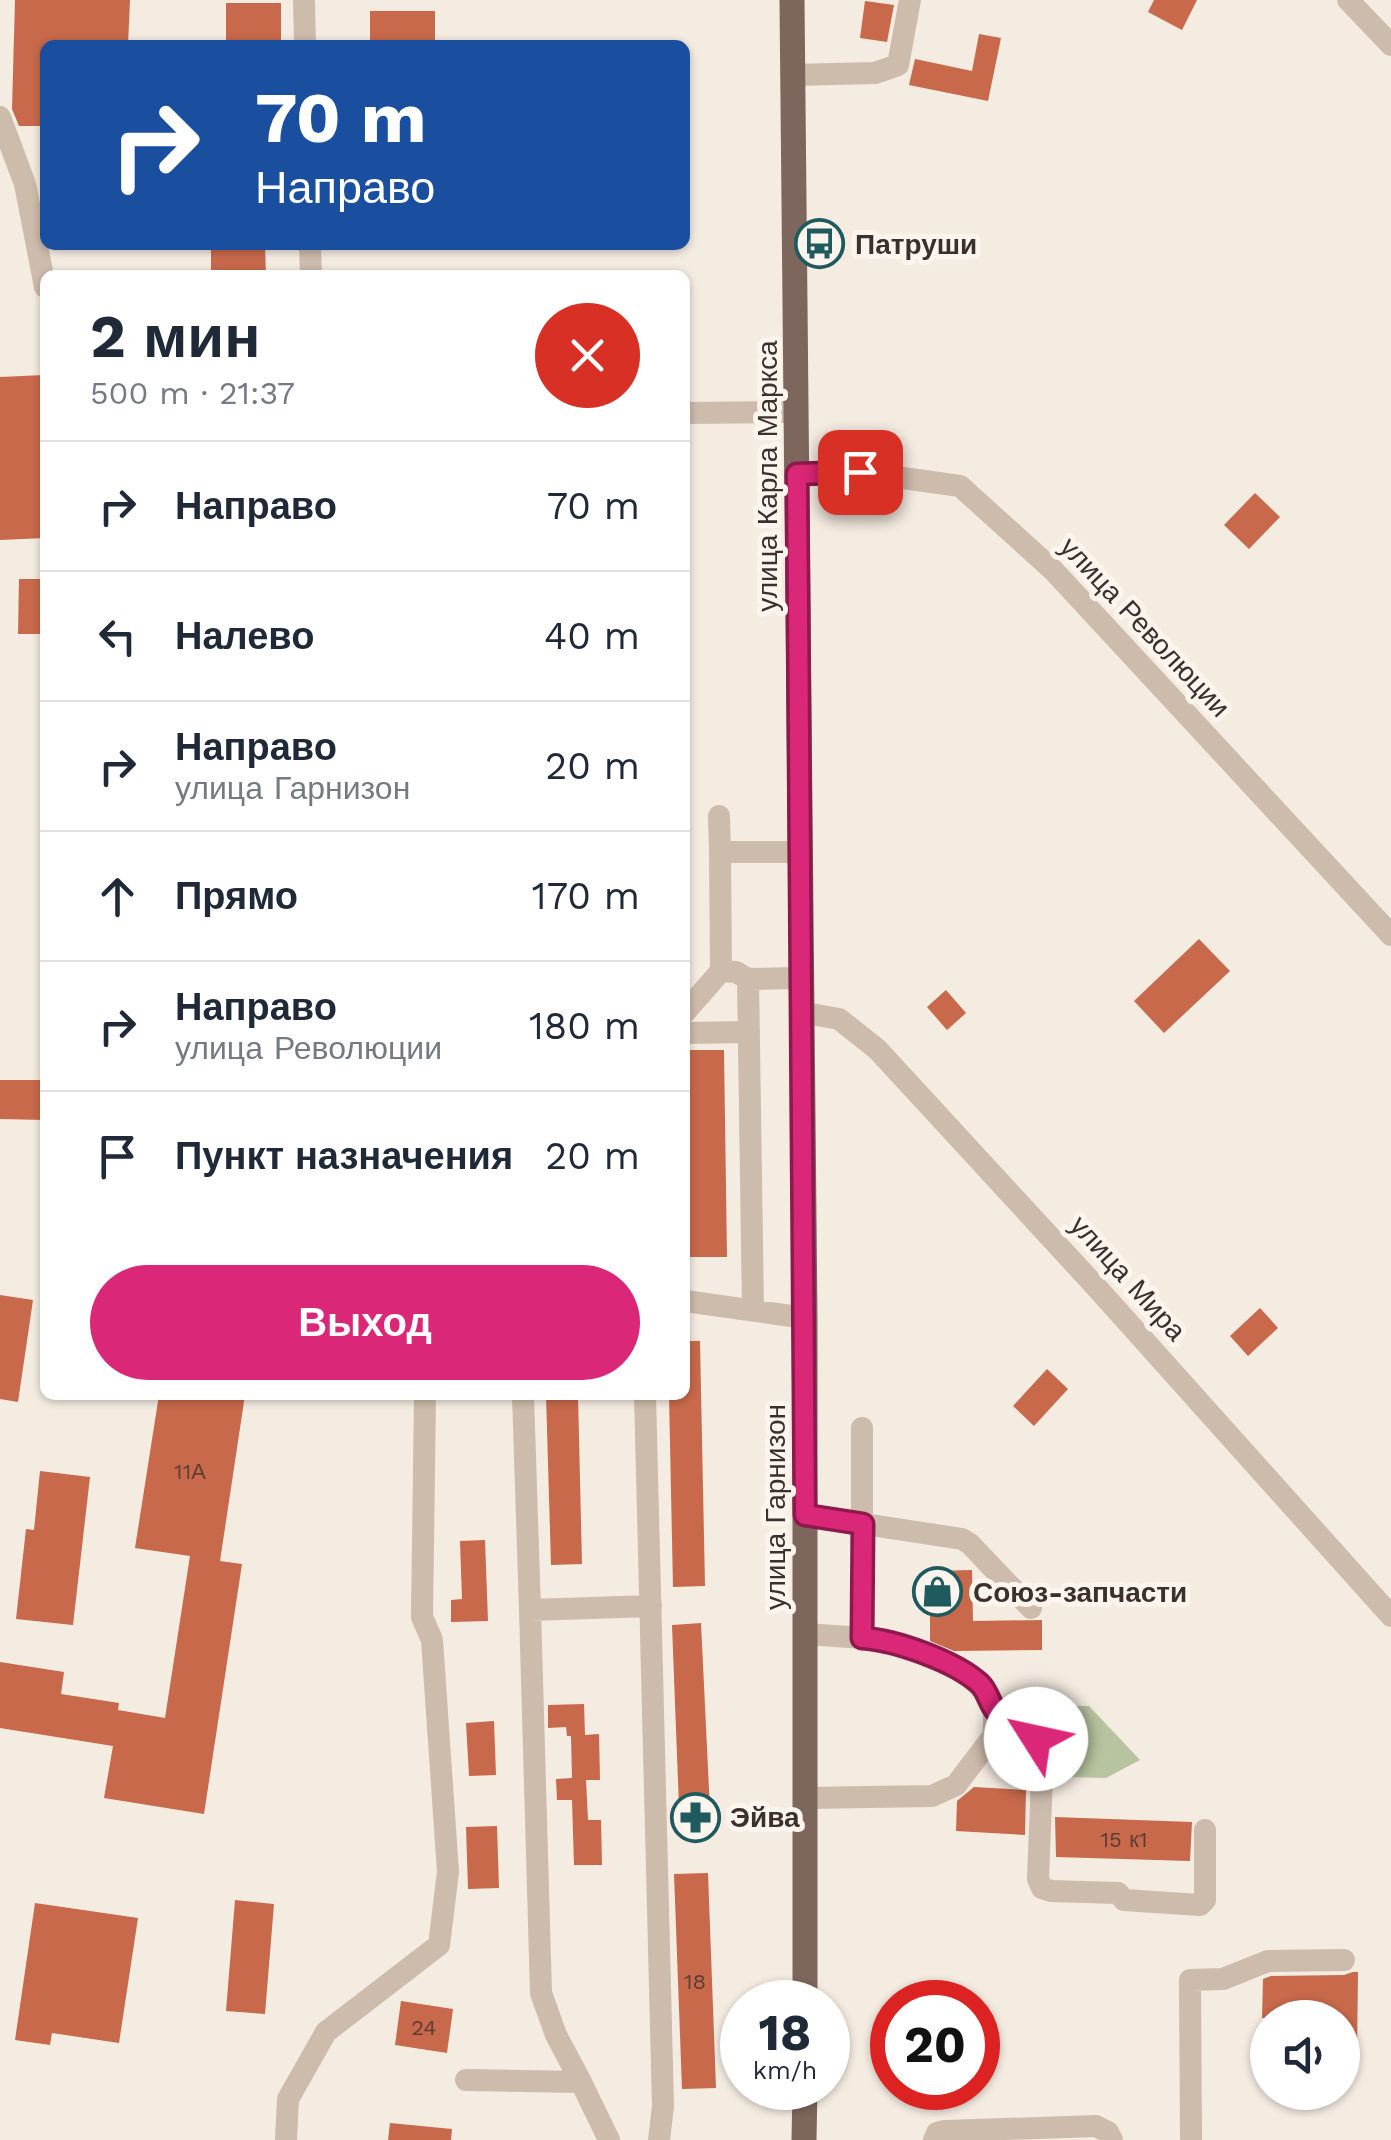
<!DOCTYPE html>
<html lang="ru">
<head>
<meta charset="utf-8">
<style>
  :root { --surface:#fff; --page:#f6f6f7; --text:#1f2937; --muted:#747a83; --line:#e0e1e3; --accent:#db2777 }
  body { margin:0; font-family:"Work Sans",sans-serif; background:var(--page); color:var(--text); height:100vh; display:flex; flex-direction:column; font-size:38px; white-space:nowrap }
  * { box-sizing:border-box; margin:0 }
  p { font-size:32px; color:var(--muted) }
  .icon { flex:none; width:55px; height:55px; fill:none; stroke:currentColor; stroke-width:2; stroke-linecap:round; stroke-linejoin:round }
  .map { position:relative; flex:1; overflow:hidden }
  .panel { position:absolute; left:40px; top:270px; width:650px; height:1130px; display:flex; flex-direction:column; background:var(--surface); border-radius:15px; box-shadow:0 2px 8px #0004 }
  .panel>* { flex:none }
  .banner { position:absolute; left:40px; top:40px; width:650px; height:210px; border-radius:15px; box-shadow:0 2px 8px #0004; background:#1a4fa0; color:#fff; overflow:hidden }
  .buttons { position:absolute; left:1250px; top:2000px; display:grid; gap:20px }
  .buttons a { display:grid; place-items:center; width:110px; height:110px; border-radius:50%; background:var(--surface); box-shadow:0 2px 8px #0004; font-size:50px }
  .speed { position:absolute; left:720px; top:1980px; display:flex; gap:20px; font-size:50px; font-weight:700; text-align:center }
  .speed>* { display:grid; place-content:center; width:130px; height:130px; border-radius:50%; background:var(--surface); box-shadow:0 2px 8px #0004; line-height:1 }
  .speed small { font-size:25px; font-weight:400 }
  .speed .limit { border:15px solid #d22; background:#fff; color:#111 }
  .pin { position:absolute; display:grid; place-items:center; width:85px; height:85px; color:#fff; margin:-42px; border-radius:20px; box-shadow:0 5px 15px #0006 }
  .me { position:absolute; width:110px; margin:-55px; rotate:305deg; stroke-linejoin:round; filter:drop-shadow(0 0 8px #0008) }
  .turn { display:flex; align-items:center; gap:35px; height:210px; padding:0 50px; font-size:45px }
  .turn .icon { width:130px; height:130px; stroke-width:2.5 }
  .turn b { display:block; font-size:70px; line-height:85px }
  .round { display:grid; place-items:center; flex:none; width:105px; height:105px; border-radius:52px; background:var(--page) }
  .summary { display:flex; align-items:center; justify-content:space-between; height:170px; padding:0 50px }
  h1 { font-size:60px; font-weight:700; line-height:75px }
  .action { display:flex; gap:20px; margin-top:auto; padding:20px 50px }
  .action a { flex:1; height:115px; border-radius:60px; background:var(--accent); color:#fff; font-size:40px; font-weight:700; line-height:115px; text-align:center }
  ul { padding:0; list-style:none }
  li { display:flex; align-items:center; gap:30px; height:130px; padding:0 50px; border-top:2px solid var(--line) }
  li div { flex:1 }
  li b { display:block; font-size:38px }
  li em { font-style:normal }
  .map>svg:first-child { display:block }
</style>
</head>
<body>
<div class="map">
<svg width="1391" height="2140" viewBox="0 0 1391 2140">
  <rect width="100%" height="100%" fill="#f4ebe1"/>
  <path fill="#b8c4a0" d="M 1075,1706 L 1089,1706 L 1140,1760 L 1106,1778 L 1067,1777 L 1068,1747 L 1074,1746 Z"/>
  <path fill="#c8694b" d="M 15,0 L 130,0 L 128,45 L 45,45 L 45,126 L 19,126 L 12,109 Z
    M 1154,0 L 1197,0 L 1182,30 L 1148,12 Z
    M 865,1 L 894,5 L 887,42 L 860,38 Z
    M 226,3 L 281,3 L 281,45 L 226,45 Z
    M 370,11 L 435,11 L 435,45 L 370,45 Z
    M 979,34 L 1001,38 L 988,101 L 909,85 L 915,59 L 972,71 Z
    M 211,245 L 265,245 L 266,275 L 211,275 Z
    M 44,375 L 45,538 L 0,540 L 0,377 Z
    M 1255,493 L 1280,517 L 1249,549 L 1224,525 Z
    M 19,579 L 45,579 L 45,634 L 18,634 Z
    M 1199,939 L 1230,971 L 1164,1033 L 1134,1001 Z
    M 946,990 L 966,1013 L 947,1030 L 927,1007 Z
    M 685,1050 L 724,1050 L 727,1257 L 685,1257 Z
    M 0,1080 L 45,1080 L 45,1120 L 0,1119 Z
    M 0,1295 L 33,1300 L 18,1402 L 0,1399 Z
    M 1260,1308 L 1278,1328 L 1248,1356 L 1230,1336 Z
    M 685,1341 L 700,1341 L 705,1586 L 673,1587 L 669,1395 L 685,1395 Z
    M 1047,1369 L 1068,1389 L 1034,1426 L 1013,1406 Z
    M 159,1395 L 245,1395 L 220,1561 L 242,1564 L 204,1814 L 104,1798 L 113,1746 L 0,1728 L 0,1662 L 64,1672 L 61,1694 L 119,1703 L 118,1710 L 165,1718 L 190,1556 L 135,1548 Z
    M 546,1395 L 578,1395 L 582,1564 L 551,1565 Z
    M 40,1471 L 90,1477 L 73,1625 L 16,1619 L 26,1529 L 34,1530 Z
    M 485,1540 L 488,1621 L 451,1622 L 451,1600 L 462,1599 L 460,1541 Z
    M 972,1570 L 973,1621 L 1042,1620 L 1042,1650 L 954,1651 L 930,1641 L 930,1571 Z
    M 701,1623 L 711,1831 L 680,1833 L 672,1625 Z
    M 584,1704 L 585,1735 L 599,1734 L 600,1780 L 586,1780 L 588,1820 L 601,1820 L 602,1865 L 574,1865 L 572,1800 L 557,1800 L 556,1779 L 572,1778 L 571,1736 L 567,1736 L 566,1727 L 548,1728 L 548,1705 Z
    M 494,1721 L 496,1775 L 469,1776 L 466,1723 Z
    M 974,1787 L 1026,1790 L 1025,1835 L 956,1831 L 957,1801 Z
    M 1055,1817 L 1192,1822 L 1190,1861 L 1056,1857 Z
    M 497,1826 L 499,1888 L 468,1889 L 466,1827 Z
    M 708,1873 L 716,2088 L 682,2089 L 674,1874 Z
    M 235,1900 L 274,1904 L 265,2014 L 226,2011 Z
    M 35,1903 L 138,1918 L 119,2043 L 52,2033 L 50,2045 L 15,2040 Z
    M 1353,1972 L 1358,1972 L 1357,2056 L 1342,2056 L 1342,2018 L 1262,2018 L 1263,1979 L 1271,1976 L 1344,1975 Z
    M 401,2001 L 453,2009 L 447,2053 L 395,2045 Z
    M 390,2123 L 452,2129 L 451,2140 L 388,2140 Z"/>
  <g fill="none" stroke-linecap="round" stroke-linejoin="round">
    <path stroke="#cdbbac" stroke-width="22" d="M 304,0 L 305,45
      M 1348,0 L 1391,45
      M 793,75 L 875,73 L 898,65 L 910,0
      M 0,117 L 25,184 L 45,287
      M 310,245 L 311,275
      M 685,413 L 797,412
      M 797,474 L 860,472 L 960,486 L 1053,570 L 1391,935
      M 719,816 L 720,852
      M 748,979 L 736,972 L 721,971 L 720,852 L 799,852
      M 685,1012 L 721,971
      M 800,1012 L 839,1019 L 877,1049 L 1098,1289 L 1391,1616
      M 685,1033 L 749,1032
      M 685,1301 L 805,1318
      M 753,1310 L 748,979 L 800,978
      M 523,1395 L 530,1610 L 651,1606
      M 645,1395 L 663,2106 L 659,2140
      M 862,1428 L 862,1638
      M 805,1515 L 962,1539 L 970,1544 L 1031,1608
      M 530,1610 L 541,1993 L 556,2035 L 581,2082
      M 805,1634 L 880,1639 L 915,1651 L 969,1674 L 985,1688 L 994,1710 L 994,1735 L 956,1785 L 932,1796 L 806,1798
      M 994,1710 L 1036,1739 L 1043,1751 L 1038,1879 L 1042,1888 L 1051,1891 L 1118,1893 L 1124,1900 L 1200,1905 L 1205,1900 L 1205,1830
      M 466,2080 L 581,2082 L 609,2140
      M 286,2140 L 288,2099 L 326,2032 L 439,1945 L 448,1872 L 432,1640 L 422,1617 L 425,1395
      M 934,2140 L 937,2133 L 945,2131 L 1096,2126 L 1108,2132 L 1112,2140
      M 1191,2140 L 1190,1980 L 1223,1979 L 1268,1961 L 1344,1960"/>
    <path stroke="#7d675c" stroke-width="25" d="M 792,0 L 805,1318 L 805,2002
      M 804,2140 L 805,2088"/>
  </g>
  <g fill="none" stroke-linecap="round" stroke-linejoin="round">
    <defs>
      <path id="route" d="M 860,472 L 797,474 L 805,1515 L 863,1524 L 862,1638 C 895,1640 955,1661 980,1684 C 988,1692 989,1703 996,1711 C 1007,1722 1023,1730 1036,1739"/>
    </defs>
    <use href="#route" stroke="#8e194d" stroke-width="25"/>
    <use href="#route" stroke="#db2777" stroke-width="18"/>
  </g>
  <defs>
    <symbol id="bus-ring" viewBox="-11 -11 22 22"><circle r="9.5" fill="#fbf5ee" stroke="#1f5a5e" stroke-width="1.5"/><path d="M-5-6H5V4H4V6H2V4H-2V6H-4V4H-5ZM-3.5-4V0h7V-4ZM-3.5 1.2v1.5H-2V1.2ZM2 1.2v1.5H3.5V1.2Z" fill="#1f5a5e"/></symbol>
    <symbol id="shop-ring" viewBox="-11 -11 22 22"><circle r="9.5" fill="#fbf5ee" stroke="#1f5a5e" stroke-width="1.5"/><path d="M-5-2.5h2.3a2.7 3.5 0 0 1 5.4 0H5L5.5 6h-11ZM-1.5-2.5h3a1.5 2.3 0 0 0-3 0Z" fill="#1f5a5e"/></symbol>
    <symbol id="pharmacy-ring" viewBox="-11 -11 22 22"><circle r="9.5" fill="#fbf5ee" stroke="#1f5a5e" stroke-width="1.5"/><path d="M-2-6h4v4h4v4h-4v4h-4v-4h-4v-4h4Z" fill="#1f5a5e"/></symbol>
  </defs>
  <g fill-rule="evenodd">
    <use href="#bus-ring" x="792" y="216" width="55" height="55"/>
    <use href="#shop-ring" x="910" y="1564" width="55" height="55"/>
    <use href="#pharmacy-ring" x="668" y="1790" width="55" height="55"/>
  </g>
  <g text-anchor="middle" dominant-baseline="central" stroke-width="10" stroke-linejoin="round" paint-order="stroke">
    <g font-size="22" fill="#5e3e33">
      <text x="190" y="1471">11А</text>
      <text x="1124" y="1839">15 к1</text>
      <text x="695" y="1981">18</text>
      <text x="424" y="2027">24</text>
    </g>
    <g font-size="28" font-weight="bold" fill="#3b302b" stroke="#fbf5ee" text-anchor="start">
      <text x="855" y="244">Патруши</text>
      <text x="973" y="1592">Союз-запчасти</text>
      <text x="730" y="1817">Эйва</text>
    </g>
    <g font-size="28" fill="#3b302b" stroke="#fbf5ee">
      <text transform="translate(767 476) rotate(-90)">улица Карла Маркса</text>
      <text transform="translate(1145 627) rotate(47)">улица Революции</text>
      <text transform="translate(1128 1278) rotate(48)">улица Мира</text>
      <text transform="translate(775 1507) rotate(-90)">улица Гарнизон</text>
    </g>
  </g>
</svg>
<div class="buttons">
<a><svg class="icon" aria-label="sound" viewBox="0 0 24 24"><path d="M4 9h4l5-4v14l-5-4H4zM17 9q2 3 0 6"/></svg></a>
</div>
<div class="speed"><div>18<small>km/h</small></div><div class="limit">20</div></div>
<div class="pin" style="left:860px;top:472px;background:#d93025"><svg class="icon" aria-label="arrive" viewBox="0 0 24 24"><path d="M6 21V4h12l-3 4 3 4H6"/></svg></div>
<svg class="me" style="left:1036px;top:1739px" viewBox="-20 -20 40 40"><circle r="19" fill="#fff"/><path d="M0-13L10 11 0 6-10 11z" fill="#db2777"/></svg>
<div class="banner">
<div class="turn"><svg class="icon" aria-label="right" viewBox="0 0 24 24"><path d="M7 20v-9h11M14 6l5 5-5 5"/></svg><div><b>70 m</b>Направо</div></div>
</div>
<section class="panel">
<div class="summary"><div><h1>2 мин</h1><p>500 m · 21:37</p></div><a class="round" style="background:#d93025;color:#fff"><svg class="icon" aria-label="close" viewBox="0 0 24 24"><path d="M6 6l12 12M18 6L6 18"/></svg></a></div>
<ul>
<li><svg class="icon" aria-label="right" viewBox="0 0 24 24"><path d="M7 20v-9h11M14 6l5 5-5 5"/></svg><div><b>Направо</b></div><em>70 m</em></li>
<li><svg class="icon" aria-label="left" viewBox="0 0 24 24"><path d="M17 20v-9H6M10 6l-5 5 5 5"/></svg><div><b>Налево</b></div><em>40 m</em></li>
<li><svg class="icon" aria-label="right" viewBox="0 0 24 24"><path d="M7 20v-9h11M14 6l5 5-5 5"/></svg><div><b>Направо</b><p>улица Гарнизон</p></div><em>20 m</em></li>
<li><svg class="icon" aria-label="ahead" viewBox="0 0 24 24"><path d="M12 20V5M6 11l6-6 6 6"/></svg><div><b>Прямо</b></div><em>170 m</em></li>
<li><svg class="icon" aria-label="right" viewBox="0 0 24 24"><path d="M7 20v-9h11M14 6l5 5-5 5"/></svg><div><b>Направо</b><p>улица Революции</p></div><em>180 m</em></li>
<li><svg class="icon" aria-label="arrive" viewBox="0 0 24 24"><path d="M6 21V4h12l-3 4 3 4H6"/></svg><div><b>Пункт назначения</b></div><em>20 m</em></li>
</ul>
<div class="action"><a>Выход</a></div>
</section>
</div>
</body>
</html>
